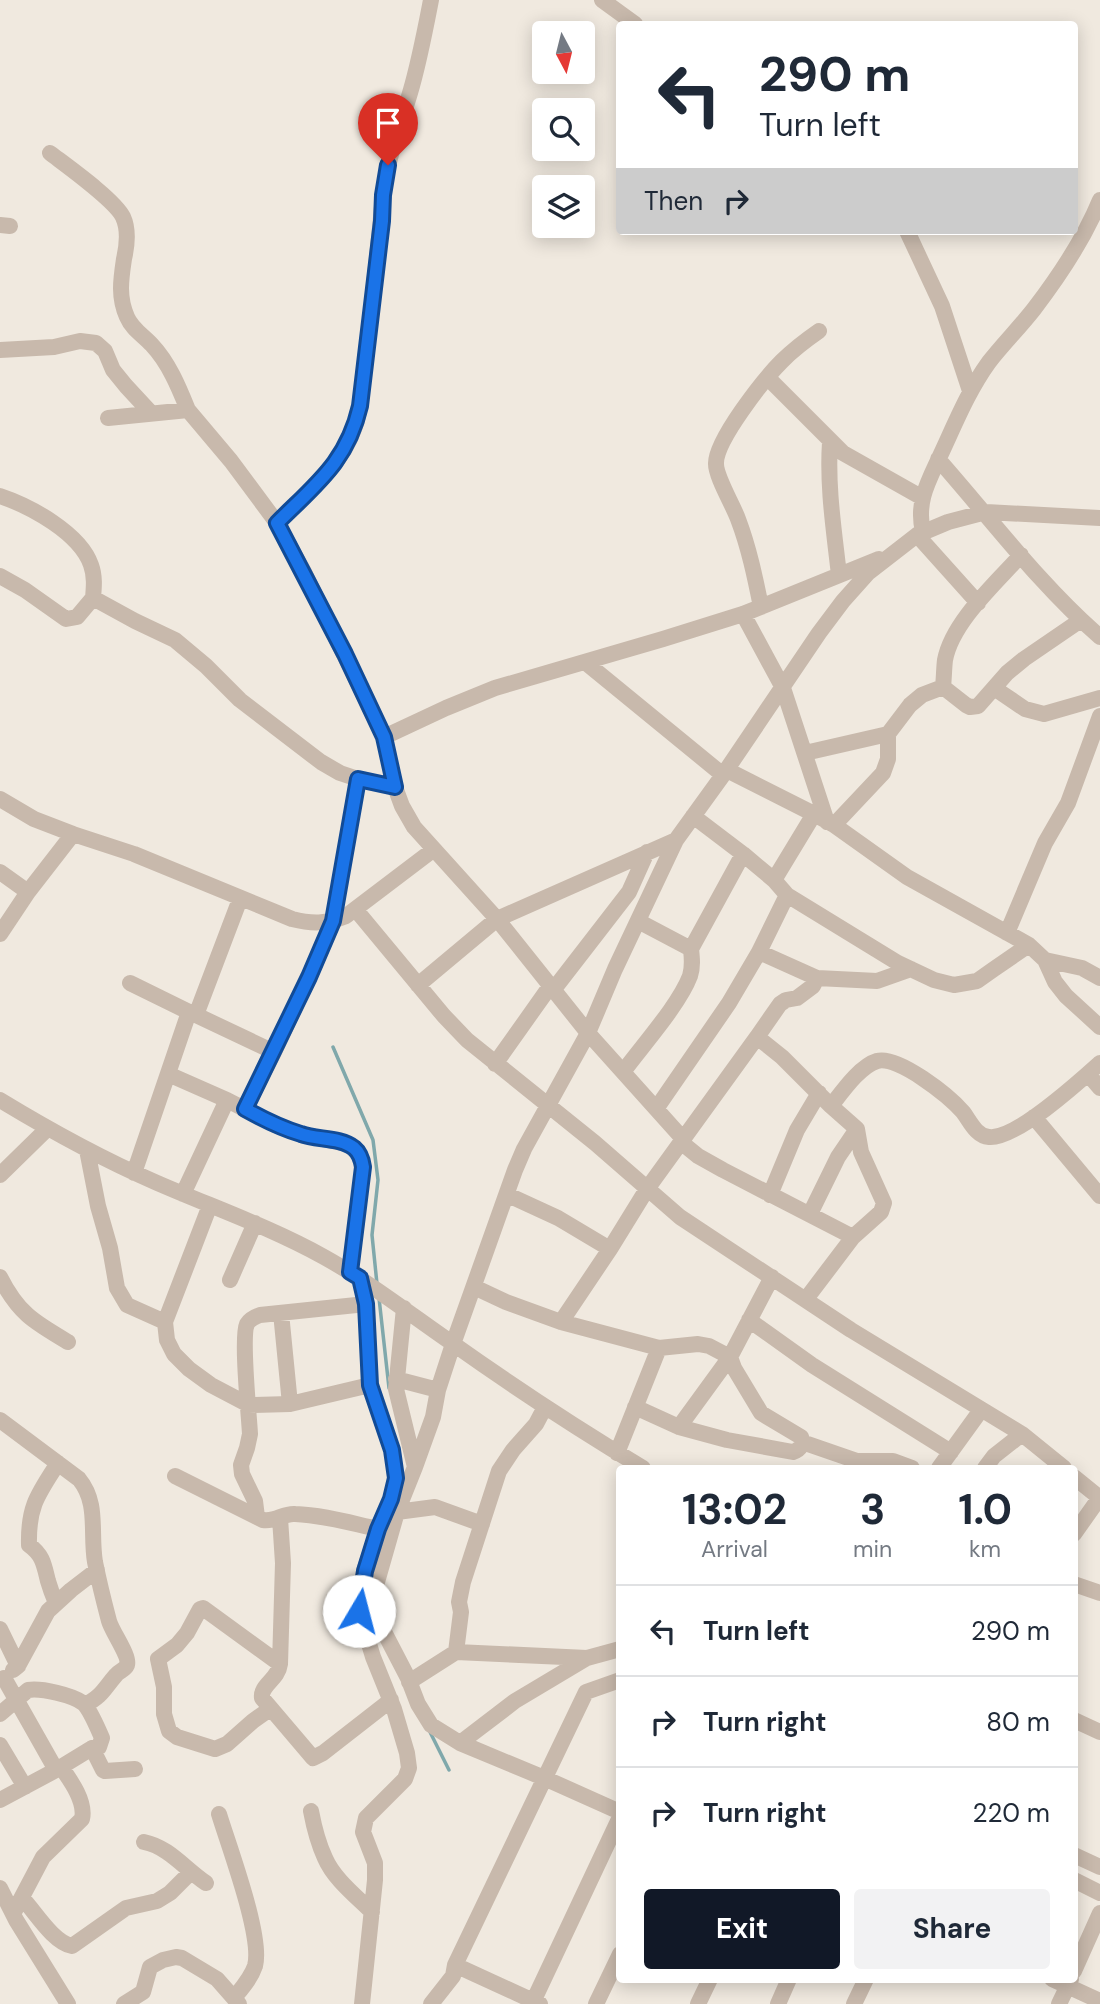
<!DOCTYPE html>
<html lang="en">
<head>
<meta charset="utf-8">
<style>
  :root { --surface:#fff; --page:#f2f2f3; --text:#1f2937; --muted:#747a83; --line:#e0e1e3; --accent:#111827 }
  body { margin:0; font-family:"DM Sans",sans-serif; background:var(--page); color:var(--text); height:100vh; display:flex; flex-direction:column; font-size:26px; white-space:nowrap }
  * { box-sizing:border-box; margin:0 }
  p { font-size:23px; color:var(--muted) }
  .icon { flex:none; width:38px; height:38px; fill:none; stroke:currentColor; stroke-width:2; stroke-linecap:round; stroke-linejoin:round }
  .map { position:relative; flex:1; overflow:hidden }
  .side { position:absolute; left:616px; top:1465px; width:462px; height:518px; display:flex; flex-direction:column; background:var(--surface); border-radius:7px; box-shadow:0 4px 18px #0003 }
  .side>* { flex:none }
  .hud { position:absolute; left:616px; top:21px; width:462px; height:214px; border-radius:7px; box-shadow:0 4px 18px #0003; background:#fff; color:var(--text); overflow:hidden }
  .needle { width:46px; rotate:173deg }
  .fabs { position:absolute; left:532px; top:21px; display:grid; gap:14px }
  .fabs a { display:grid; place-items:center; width:63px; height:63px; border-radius:7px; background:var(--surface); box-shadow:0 4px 18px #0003; font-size:35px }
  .pin { position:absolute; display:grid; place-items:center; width:60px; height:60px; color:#fff; margin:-72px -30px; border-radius:50% 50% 50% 0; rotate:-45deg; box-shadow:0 0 7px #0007 }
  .pin .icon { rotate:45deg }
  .me { position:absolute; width:77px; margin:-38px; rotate:8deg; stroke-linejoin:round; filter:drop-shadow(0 0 5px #0008) }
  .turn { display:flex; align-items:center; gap:24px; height:147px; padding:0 28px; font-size:32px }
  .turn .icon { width:91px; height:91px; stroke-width:2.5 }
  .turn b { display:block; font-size:49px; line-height:60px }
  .then { display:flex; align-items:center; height:66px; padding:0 28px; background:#0003; gap:14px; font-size:26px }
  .eta { display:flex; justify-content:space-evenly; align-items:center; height:119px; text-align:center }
  .eta b { font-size:42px; font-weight:700; line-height:49px }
  .button { display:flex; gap:14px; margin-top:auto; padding:14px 28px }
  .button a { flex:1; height:80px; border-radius:7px; background:var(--accent); color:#fff; font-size:28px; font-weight:700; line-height:80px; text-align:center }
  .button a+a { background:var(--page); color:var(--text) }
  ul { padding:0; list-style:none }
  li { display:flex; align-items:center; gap:21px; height:91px; padding:0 28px; border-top:2px solid var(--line) }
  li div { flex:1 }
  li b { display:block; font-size:26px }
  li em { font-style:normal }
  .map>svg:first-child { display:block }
</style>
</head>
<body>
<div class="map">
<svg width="1100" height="2004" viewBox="0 0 1100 2004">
  <rect width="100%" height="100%" fill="#f0e9df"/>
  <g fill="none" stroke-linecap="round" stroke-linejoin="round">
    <path stroke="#80a8ab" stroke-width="3.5" d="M 333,1047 L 373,1140 L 378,1180 L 372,1235 L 377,1284
      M 379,1298 L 389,1388
      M 429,1730 L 449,1770"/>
    <path stroke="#c8b9ac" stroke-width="16" d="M 602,0 L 635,24
      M 50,153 C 67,166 115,200 123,217 C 129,230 127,246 124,259 C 121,279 118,297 127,317 C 132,329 144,336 152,345 C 169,363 179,388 188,410
      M 0,225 L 10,226
      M 907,231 L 942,306 L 970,391
      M 0,350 L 54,347 L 80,341 L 96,343 L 105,351 L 113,370 L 126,386 L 151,413
      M 768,378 L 843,453 L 921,497
      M 108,418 L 188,410 L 231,461 L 277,523 L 304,572 L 384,737 L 395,787 L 402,806 L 414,827 L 497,919 L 588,1033 L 684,1140
      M 830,442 C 827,487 834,530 839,575
      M 938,459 C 991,519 1040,585 1100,637
      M 0,496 C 30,506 80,533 91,565 C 95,576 94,587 93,598 L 135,621 L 175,640 L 206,666 L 240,700 L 321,762 L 340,773 L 358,779 L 395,787
      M 277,523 C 306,494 340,468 354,429 C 362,408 362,383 365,361 C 372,306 378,251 383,196 C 386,162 400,127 410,93 C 419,63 425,31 431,0
      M 923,532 C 916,502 928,482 940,456 C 955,424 968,391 989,362 C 1003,344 1020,327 1034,309 C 1060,275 1084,239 1100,200
      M 917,535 L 978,603
      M 0,576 L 25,590 L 66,619 L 77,617 L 93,598
      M 761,607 C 755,577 749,548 738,519 C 733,505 716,477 716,464 C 715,441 764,379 782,361 C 793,350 806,340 819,331
      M 743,614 L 783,688 L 827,822
      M 585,662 L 723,775
      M 943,687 C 944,678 944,668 945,660 C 952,622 996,583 1021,555
      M 994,688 L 1025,709 L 1044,714 L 1100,698
      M 384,737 L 446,708 L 495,688 L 663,639 L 743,614 L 879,559
      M 805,753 L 888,734 L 910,705 L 922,695 L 943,687 L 966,705 L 970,707 L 978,706 L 1007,673 L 1024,659 L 1081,620
      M 727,770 L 814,814 L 774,880 L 787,895 L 759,952 L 817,978 L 813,986 L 797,998 L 786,1000 L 780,1004 L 757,1037 L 782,1057 L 831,1106 C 842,1092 860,1066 877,1061 C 898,1055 949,1096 963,1112 C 970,1121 976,1136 989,1137 C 1015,1140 1080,1081 1100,1063
      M 0,799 L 34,819 L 73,834
      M 814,814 L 834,825 L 907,877 L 1029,945 L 1045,960 L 1082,968 L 1100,978
      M 693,816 L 743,854 L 774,880
      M 834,825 L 883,773 L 888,759 L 888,734
      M 0,872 L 28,892
      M 787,895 L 898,963 L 934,980 L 954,985 L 977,981 L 994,969 L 1029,945
      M 356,910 L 444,1016 L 467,1040 L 595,1143 L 680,1217 L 851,1330 L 1022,1434 L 1064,1468
      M 638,921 L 691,949
      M 1007,933 L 1045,843 L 1068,803 L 1100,716
      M 0,934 L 28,892 L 73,834 L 134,854 L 292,919 C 312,924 326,924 346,916 L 433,850
      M 1045,960 L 1055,982 L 1066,996 L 1100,1027
      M 817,978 L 877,981 L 911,969
      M 130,983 L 189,1012
      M 418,985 L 497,919 L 676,840 L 723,775 L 819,633 L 843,601 L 868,573 L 917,535 L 948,522 L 986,512 L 1100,518
      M 554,989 L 629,892 L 647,852
      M 196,1015 L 274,1052 L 309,977 L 333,921 L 358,779
      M 495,1064 L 551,985
      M 623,1072 C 642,1046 679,1005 690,976 C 693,967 692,958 691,949 L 743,854
      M 168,1074 L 227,1100 L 275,1125 L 303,1135 L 347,1144 L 358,1152 L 363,1167 L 350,1272
      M 1088,1074 L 1100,1088
      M 0,1100 C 51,1131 100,1158 155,1182 C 212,1207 270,1227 324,1257 C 369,1282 410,1314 452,1343 C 514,1387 578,1429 643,1468
      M 245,1109 L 274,1052
      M 656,1109 L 729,1003 L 759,952
      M 1034,1117 L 1100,1196
      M 682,1143 L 698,1156 L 723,1170 L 853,1237
      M 87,1150 L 98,1206 L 110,1248 L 117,1288 L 127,1305 L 165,1322 L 167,1340 L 174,1354 L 189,1369 L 211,1385 L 249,1405 L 290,1404 L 370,1385
      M 134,1173 L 189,1012 L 196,1015 L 240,899
      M 0,1175 L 47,1129
      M 183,1194 L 227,1100
      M 508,1195 L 558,1218 L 610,1249
      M 770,1195 L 797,1130 L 819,1093
      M 810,1214 L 838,1157 L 857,1129
      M 0,1277 C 18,1313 34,1322 68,1342
      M 360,1278 L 366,1304 L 370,1385 L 392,1450 L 396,1478 L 391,1498 L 378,1529 L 364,1571 L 359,1611 L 373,1657 L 394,1709 L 407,1753 L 409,1768 L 405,1779 L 366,1818 L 363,1832 L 375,1863 L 375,1880 L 362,2004
      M 230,1280 L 255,1223
      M 474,1287 L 506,1302 L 561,1322 L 659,1348 L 617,1453
      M 806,1299 L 853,1237 L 881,1212 L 884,1203 L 861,1152 L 857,1129 L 831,1106
      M 404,1308 L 396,1389 L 415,1467 L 397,1512 L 373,1596 L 381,1626 L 408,1678 L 418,1704 L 431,1725 L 460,1743 L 515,1701 L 587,1658 L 620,1649
      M 281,1313 L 290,1404
      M 749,1320 L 812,1365 L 951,1452
      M 165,1322 L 210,1205
      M 561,1322 L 610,1249 L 647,1189 L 757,1037
      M 396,1379 L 438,1390
      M 545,1407 L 536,1424 L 513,1450 L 499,1471 L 463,1582 L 459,1602 L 461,1612 L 456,1652 L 587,1658
      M 635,1407 L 679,1427 L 727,1440 L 793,1452 C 800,1450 804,1444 801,1437 L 761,1413 L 734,1368 L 730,1357 L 709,1346 L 698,1344 L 659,1348
      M 0,1420 L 79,1479 C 99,1503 90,1533 95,1562 C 99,1582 104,1602 109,1621 C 112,1632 130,1656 127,1665 C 125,1670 119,1671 116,1675 C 103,1690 103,1695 85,1705
      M 679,1427 L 730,1357 L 772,1277
      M 802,1442 L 857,1461 L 893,1461 L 912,1468
      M 415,1467 L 433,1417 L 438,1390 L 453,1344 L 515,1170 L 524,1149 L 588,1033 L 615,969 L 676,840
      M 939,1468 L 981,1410
      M 985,1468 L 994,1456 L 1022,1434
      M 175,1476 L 263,1520 C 276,1522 283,1513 295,1514 C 323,1515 350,1523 378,1529
      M 1074,1477 L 1100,1498
      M 397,1512 L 435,1507 L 482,1524
      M 257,1517 L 255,1501 L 242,1474 L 241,1465 L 247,1448 L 250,1434 C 249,1415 241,1337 247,1324 C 250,1319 254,1317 260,1315 L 366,1304
      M 280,1518 L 283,1563 L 280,1664 C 278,1680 260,1685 262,1698 L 313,1758 L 323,1753 L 391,1700
      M 1074,1534 L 1100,1497
      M 1074,1584 L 1100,1593
      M 56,1603 C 53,1596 50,1588 48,1581 C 44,1565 43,1555 29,1545 C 28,1506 38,1494 58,1463
      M 0,1629 L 18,1666 L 13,1670
      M 18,1666 L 48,1611 L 71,1590 L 97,1570
      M 4,1678 L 56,1770
      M 409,1682 L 456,1652
      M 270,1709 L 253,1721 L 227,1744 L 215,1749 L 177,1737 L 169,1731 L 164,1714 L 164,1687 L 158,1659 L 177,1645 L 187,1633 L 200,1609 L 203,1608 L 280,1664
      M 0,1714 L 28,1690 C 42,1688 72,1695 83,1703 C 90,1709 98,1729 102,1738 L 99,1747 L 92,1748 L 103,1770 L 105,1771 L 135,1769
      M 1074,1720 L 1100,1732
      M 460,1743 L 544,1778 L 620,1812
      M 0,1745 L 25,1787
      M 0,1800 L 56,1770 L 92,1748
      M 311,1811 C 314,1827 318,1843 325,1858 C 334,1879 356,1896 372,1912
      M 219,1814 C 229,1847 263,1937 255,1966 C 251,1978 242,1988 234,1998
      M 144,1842 C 169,1847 185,1869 206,1883
      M 1074,1855 L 1100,1867
      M 1074,1880 L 1100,1893
      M 0,1888 L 16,1920 L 68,2004
      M 23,1899 C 36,1913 53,1942 72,1946 L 126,1908 L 157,1901 L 170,1893 L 190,1873
      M 13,1914 L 43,1857 L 82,1819 C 86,1802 71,1781 61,1767
      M 455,1965 L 540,2004
      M 1074,1971 L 1100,1913
      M 1052,1979 L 1100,2001
      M 124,2004 L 143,1992 L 150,1967 L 163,1960 L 176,1957 L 182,1958 L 217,1979 L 239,2004
      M 431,2004 L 453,1976 L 455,1965 L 586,1692 L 620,1680
      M 532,2004 L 620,1817
      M 596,2004 L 620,1954
      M 698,2004 L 710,1979
      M 778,2004 L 789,1979
      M 854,2004 L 866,1979
      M 1059,2004 L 1071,1979"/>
  </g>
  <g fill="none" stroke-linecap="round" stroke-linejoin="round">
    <defs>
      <path id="route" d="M 359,1611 L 365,1571 L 378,1529 L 391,1499 L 396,1478 L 392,1450 L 370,1385 L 366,1304 L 360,1278 L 350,1272 L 363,1167 C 362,1160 360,1153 354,1148 C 340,1137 317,1140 301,1134 C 281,1128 263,1119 245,1109 L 309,977 L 333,921 L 358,779 L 395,787 L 384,737 L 345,654 L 277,523 C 316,484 347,462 360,406 L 382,221 L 383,195 L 388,165"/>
    </defs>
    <use href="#route" stroke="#114b97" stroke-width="18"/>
    <use href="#route" stroke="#1a73e8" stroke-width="12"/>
  </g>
</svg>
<div class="fabs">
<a><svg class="needle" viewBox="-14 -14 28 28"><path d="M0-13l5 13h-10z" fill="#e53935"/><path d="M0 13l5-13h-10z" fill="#747a83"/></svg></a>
<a><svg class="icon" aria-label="search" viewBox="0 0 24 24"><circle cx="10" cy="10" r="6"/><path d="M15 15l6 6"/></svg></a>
<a><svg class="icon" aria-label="layers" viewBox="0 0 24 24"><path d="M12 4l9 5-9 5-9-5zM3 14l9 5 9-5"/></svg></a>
</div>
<div class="pin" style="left:388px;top:165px;background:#d93025"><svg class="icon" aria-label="arrive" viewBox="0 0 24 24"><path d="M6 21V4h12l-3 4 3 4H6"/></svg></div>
<svg class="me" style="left:359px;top:1611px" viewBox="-20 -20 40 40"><circle r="19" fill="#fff"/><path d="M0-13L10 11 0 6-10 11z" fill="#1a73e8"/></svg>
<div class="hud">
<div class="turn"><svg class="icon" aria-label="left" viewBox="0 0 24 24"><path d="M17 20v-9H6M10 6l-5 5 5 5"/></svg><div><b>290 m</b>Turn left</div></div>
<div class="then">Then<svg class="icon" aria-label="right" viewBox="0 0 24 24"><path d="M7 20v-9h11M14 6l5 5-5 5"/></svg></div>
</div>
<section class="side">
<div class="eta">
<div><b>13:02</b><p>Arrival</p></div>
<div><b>3</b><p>min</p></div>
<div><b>1.0</b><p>km</p></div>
</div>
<ul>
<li><svg class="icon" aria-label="left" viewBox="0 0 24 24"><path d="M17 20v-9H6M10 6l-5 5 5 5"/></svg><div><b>Turn left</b></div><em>290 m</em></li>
<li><svg class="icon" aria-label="right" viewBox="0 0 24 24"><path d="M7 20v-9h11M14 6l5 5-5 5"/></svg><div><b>Turn right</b></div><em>80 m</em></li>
<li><svg class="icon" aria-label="right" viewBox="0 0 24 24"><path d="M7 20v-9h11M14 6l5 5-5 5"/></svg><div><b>Turn right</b></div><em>220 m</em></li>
</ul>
<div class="button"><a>Exit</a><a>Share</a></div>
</section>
</div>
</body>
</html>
